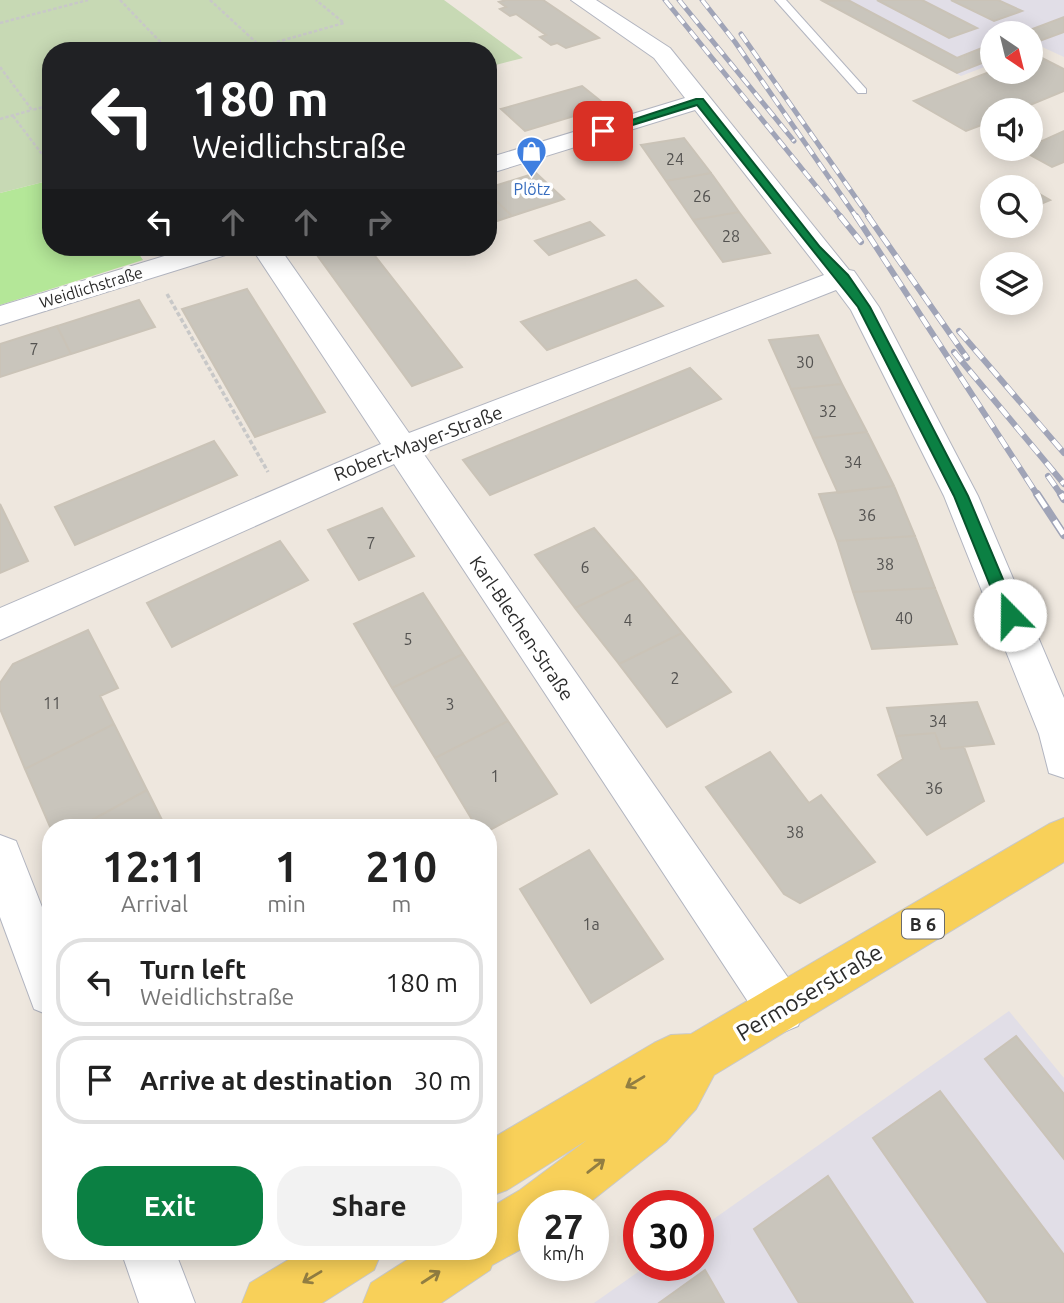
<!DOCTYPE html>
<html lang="en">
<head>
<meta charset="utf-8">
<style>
  :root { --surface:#fff; --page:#f2f2f2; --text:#222; --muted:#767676; --line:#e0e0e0; --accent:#0b8043 }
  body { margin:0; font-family:Ubuntu,sans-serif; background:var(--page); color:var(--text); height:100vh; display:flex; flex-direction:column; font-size:26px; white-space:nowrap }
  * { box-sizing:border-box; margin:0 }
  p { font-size:23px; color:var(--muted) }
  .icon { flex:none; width:38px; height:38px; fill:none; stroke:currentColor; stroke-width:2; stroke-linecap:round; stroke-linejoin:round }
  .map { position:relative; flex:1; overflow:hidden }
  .drawer { position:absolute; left:42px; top:819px; width:455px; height:441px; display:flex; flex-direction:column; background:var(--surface); border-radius:28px; box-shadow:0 4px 18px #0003 }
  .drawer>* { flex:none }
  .banner { position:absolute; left:42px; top:42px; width:455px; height:214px; border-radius:28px; box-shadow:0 4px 18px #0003; background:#202124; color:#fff; overflow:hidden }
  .needle { width:46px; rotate:145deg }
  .fabs { position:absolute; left:980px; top:21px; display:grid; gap:14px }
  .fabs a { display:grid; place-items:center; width:63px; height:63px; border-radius:50%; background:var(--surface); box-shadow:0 4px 18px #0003; font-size:35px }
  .speed { position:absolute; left:518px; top:1190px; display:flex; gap:14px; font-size:35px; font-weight:700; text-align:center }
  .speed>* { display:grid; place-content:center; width:91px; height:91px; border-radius:50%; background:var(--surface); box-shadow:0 4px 18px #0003; line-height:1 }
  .speed small { font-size:18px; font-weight:400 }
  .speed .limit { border:10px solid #d22; background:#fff; color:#111 }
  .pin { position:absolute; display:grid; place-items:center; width:60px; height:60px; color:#fff; margin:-30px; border-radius:14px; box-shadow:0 4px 10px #0006 }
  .me { position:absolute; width:77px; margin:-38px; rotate:338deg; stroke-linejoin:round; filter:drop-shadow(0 0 5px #0008) }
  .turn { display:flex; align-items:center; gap:24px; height:147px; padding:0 35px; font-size:32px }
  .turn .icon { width:91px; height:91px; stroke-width:2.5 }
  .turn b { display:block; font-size:49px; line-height:60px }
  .lanes { display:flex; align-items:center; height:66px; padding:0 35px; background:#0003; justify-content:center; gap:35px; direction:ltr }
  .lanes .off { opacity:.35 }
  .eta { display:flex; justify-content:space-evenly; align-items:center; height:119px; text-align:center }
  .eta b { font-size:42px; font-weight:700; line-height:49px }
  .button { display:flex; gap:14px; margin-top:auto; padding:14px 35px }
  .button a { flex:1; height:80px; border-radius:28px; background:var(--accent); color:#fff; font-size:28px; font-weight:700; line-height:80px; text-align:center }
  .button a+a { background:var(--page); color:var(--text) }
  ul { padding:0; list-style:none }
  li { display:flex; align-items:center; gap:21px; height:88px; margin:0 14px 10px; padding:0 21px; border:4px solid var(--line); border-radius:28px }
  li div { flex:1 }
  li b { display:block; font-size:26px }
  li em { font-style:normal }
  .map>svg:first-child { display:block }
</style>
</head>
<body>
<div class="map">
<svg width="1064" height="1303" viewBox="0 0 1064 1303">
  <rect width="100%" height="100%" fill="#eee7de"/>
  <path fill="#e1dee7" d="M 821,0 L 1064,0 L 1064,57 L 1040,46 L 1031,49 L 1031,33 L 992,33 L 992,64 L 961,76 Z
    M 1009,1011 L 1064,1078 L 1064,1303 L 594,1303 L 648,1265 L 698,1265 L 698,1230 Z"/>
  <path fill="#b4e798" d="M 51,180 L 51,247 L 134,247 L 143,260 L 0,305 L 0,193 Z"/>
  <path fill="#c7d9b4" d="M 0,0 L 444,0 L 523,58 L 488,67 L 488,51 L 51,51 L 51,180 L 0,193 Z"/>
  <path fill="#c9c5bc" stroke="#cac3b7" stroke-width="2" d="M 506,0 L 543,0 L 599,38 L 566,48 L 557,43 L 551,45 L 540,37 L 546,35 L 516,14 L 510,16 L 500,9 L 506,7 L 499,2 Z
    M 848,0 L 957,58 L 992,44 L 992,59 L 957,73 L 823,1 Z
    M 877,0 L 922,0 L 977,28 L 949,38 Z
    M 951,0 L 998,0 L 1022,11 L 994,21 Z
    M 1064,17 L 1064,32 L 1031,44 L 1031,33 L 1022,33 Z
    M 1036,55 L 1064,69 L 1064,91 L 1018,110 L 992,110 L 992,121 L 966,131 L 914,101 L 992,71 L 1031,72 L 1031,57 Z
    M 582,86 L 607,106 L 525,131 L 501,109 Z
    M 1064,131 L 1064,162 L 1052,167 L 1021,150 L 1031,149 L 1031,146 Z
    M 684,138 L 711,173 L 666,181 L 641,145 Z
    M 536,173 L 564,199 L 512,216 L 488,193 L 488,188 Z
    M 711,173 L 739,212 L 693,220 L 666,181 Z
    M 1031,189 L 1050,200 L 1031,208 Z
    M 488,193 L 512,216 L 488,224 Z
    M 739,212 L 770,253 L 723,262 L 693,220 Z
    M 590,222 L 604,235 L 549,255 L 535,241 Z
    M 343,247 L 368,247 L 462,367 L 412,386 L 317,255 Z
    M 636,280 L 663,306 L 547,350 L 521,322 Z
    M 247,289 L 325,412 L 255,437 L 182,309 Z
    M 139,300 L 155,327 L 71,354 L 57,326 Z
    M 57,326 L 71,354 L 0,377 L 0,344 Z
    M 818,335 L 842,384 L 791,389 L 769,340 Z
    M 690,368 L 721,399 L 490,495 L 463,460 Z
    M 842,384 L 867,432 L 813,438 L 791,389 Z
    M 867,432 L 894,486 L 838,493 L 813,438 Z
    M 214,441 L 237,475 L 75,545 L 55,507 Z
    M 894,486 L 915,536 L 837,541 L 819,494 Z
    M 0,504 L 28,561 L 0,573 Z
    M 382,508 L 414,556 L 359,580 L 328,530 Z
    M 594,528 L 637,578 L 575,608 L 535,555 Z
    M 915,536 L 935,588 L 853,592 L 837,541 Z
    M 280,541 L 308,580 L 172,647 L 147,603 Z
    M 637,578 L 682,633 L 619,664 L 575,608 Z
    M 935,588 L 957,644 L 872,649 L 853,592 Z
    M 423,593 L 463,654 L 392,688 L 354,624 Z
    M 88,630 L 118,688 L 100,696 L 114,724 L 25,769 L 0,709 L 0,683 L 13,664 Z
    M 682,633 L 731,692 L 667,727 L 619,664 Z
    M 463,654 L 508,721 L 435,758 L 392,688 Z
    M 977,702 L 994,744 L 941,749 L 935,733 L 896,736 L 887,708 Z
    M 508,721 L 557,794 L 488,831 L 488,828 L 477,828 L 435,758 Z
    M 114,724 L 147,790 L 77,828 L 51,829 L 25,769 Z
    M 935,733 L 941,749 L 964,747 L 984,801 L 927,835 L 878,775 L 903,759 L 896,736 Z
    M 770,752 L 809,803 L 821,795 L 875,862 L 800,903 L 784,894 L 706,787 Z
    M 147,790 L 166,828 L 77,828 Z
    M 589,850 L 663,959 L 591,1003 L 520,889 Z
    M 1016,1036 L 1064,1094 L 1064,1159 L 985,1059 Z
    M 940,1091 L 1064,1255 L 1064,1303 L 988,1303 L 873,1138 Z
    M 828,1176 L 913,1303 L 799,1303 L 754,1229 Z
    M 705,1270 L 724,1303 L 659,1303 Z"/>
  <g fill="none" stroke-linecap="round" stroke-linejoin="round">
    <defs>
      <path id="lane" d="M 775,0 L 786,0 L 866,89 L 866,93 L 858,93 Z"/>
      <path id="street" d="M 571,0 L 596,0 L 670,48 L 849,270 L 854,271 L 879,307 L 978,496 L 1064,698 L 1064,778 L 1049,773 L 1039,734 L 944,496 L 851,310 L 836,290 L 423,453 L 798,992 L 805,1009 L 798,1026 L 781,1033 L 764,1026 L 394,464 L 0,640 L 0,608 L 381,444 L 251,247 L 279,247 L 409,433 L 824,275 L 695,110 L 488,174 L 488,158 L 685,98 L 654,58 Z
        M 194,247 L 236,247 L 232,253 L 0,325 L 0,306 Z
        M 0,835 L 16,841 L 51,930 L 51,1016 L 34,1009 L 0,917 Z
        M 121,1251 L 175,1251 L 195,1303 L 139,1303 Z"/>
      <path id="primary" d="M 1064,818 L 1064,862 L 714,1075 L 696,1109 L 666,1142 L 585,1206 L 534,1206 L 534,1242 L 492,1265 L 490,1270 L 441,1303 L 363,1303 L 371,1283 L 421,1251 L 488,1251 L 488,1209 L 520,1190 L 587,1140 L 507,1190 L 488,1197 L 488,1141 L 654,1043 L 671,1035 L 691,1034 L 1049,824 Z
        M 303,1251 L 382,1251 L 374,1270 L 322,1303 L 242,1303 L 250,1283 Z"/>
    </defs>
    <use href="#lane" stroke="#b2b5c0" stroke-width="2"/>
    <use href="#street" stroke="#b2b5c0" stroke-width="2"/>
    <use href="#primary" stroke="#c8c8c8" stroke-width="2"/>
    <path stroke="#c8c8c8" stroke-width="2.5" stroke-dasharray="3.5 2" stroke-linecap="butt" d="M 120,0 L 169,51
      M 210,0 L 260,46
      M 0,23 L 88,0
      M 245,51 L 344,23 L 316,0
      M 0,67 L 32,110 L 51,105
      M 13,116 L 51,166
      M 0,119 L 32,110"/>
    <path stroke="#c8c8c8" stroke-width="3.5" stroke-dasharray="4.5 2.5" stroke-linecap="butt" d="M 167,294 L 268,472"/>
    <use href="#lane" fill="#fff" fill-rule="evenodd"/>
    <use href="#street" fill="#fff" fill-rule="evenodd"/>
    <use href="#primary" fill="#f8d059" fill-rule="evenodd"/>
    <defs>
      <path id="rail-far2" d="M 665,0 L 842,218
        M 679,0 L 794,141
        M 702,0 L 735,42 L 857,218
        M 741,34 L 870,218"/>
      <path id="rail-far1" d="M 840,216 L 861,242
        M 856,216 L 1038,496
        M 868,216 L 967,358
        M 959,331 L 1064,453
        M 954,352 L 1064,484
        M 1048,476 L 1062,496"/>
      <path id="rail" d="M 1037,494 L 1064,535
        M 1061,494 L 1064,499"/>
    </defs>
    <use href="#rail-far2" stroke="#a0a4b7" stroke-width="5"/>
    <use href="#rail-far1" stroke="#a0a4b7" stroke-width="6"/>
    <use href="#rail" stroke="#a0a4b7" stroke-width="8"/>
    <use href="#rail-far2" stroke="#fff" stroke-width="3.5" stroke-dasharray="10" stroke-linecap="butt"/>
    <use href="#rail-far1" stroke="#fff" stroke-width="4.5" stroke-dasharray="12" stroke-linecap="butt"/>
    <use href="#rail" stroke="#fff" stroke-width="5" stroke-dasharray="16" stroke-linecap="butt"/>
  </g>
  <defs><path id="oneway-shaft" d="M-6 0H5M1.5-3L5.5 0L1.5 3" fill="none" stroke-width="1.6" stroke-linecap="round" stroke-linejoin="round" transform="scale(1.75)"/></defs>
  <g stroke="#927e42">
    <use href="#oneway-shaft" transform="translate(635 1082) rotate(149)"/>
    <use href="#oneway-shaft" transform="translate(596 1166) rotate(-38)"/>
    <use href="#oneway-shaft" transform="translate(312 1277) rotate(149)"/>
    <use href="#oneway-shaft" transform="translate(431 1277) rotate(-33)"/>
  </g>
  <path fill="#0b8043" stroke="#07532c" stroke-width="2" d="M 696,99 L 703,99 L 820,247 L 848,275 L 870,307 L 968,496 L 1018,615 L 1016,619 L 1005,619 L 1002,615 L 954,496 L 858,307 L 697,105 L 607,133 L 598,131 Z"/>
  <defs>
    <symbol id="shop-pin" viewBox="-11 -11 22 30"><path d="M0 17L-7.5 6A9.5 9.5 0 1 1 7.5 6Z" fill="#3f7fe0" stroke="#fff"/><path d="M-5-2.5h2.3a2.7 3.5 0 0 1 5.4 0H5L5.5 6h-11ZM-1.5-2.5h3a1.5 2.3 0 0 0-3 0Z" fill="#fff"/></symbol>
  </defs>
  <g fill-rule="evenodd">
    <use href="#shop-pin" x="514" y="134" width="35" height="47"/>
  </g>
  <g text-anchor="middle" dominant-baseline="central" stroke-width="7" stroke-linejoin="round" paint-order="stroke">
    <g font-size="16" fill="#535250">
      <text x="675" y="159">24</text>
      <text x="702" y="196">26</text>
      <text x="731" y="236">28</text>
      <text x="34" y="349">7</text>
      <text x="805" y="362">30</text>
      <text x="828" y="411">32</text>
      <text x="853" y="462">34</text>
      <text x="867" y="515">36</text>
      <text x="371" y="543">7</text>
      <text x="885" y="564">38</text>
      <text x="585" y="567">6</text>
      <text x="904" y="618">40</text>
      <text x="628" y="620">4</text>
      <text x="408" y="639">5</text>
      <text x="675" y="678">2</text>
      <text x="52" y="703">11</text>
      <text x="450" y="704">3</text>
      <text x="938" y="721">34</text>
      <text x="495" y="776">1</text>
      <text x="934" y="788">36</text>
      <text x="795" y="832">38</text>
      <text x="591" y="924">1a</text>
    </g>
    <g font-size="16" fill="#366cbe" stroke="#fff">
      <text x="532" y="189">Plötz</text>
    </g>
    <g font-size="16" fill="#2c2c2c" stroke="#fff">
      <text transform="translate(91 287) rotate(-17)">Weidlichstraße</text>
    </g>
    <rect fill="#fff" stroke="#6b6b6b" stroke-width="2" x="902" y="909.5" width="42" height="29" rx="5"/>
    <g font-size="18" font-weight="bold" fill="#2c2c2c">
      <text x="923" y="924">B 6</text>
    </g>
    <g font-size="19" fill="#2c2c2c" stroke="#fff">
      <text transform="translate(418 443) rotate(-21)">Robert-Mayer-Straße</text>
      <text transform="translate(522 628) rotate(56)">Karl-Blechen-Straße</text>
    </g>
    <g font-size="23" fill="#2c2c2c" stroke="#fff">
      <text transform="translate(809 992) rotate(-31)">Permoserstraße</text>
    </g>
  </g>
</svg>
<div class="fabs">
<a><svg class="needle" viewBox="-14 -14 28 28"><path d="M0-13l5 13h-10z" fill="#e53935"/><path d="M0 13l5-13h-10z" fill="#767676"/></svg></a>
<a><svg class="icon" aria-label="sound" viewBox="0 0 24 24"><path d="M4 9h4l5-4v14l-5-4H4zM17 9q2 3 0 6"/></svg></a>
<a><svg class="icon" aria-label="search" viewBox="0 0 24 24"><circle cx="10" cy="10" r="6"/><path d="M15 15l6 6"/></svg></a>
<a><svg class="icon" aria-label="layers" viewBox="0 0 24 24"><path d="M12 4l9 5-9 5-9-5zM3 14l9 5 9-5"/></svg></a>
</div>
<div class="speed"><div>27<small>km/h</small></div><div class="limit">30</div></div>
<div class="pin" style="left:603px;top:131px;background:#d93025"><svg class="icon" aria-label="arrive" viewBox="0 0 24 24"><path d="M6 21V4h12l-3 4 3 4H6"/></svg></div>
<svg class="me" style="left:1010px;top:615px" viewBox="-20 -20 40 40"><circle r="19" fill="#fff"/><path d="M0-13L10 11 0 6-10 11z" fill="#0b8043"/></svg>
<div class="banner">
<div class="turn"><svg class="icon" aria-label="left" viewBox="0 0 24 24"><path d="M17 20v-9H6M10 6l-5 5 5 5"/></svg><div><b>180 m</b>Weidlichstraße</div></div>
<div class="lanes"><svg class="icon" aria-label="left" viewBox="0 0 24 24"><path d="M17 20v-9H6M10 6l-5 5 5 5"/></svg><svg class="icon off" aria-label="ahead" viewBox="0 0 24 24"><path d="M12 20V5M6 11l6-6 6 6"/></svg><svg class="icon off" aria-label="ahead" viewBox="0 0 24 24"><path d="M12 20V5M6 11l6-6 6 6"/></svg><svg class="icon off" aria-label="right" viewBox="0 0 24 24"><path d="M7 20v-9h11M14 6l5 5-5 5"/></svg></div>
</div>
<section class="drawer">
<div class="eta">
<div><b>12:11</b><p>Arrival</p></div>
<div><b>1</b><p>min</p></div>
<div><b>210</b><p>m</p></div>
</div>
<ul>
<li><svg class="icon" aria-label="left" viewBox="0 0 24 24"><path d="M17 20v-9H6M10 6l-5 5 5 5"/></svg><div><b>Turn left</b><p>Weidlichstraße</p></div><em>180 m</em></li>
<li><svg class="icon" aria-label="arrive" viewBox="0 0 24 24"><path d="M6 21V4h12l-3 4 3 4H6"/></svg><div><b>Arrive at destination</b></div><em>30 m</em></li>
</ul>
<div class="button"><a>Exit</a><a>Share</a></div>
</section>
</div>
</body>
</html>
